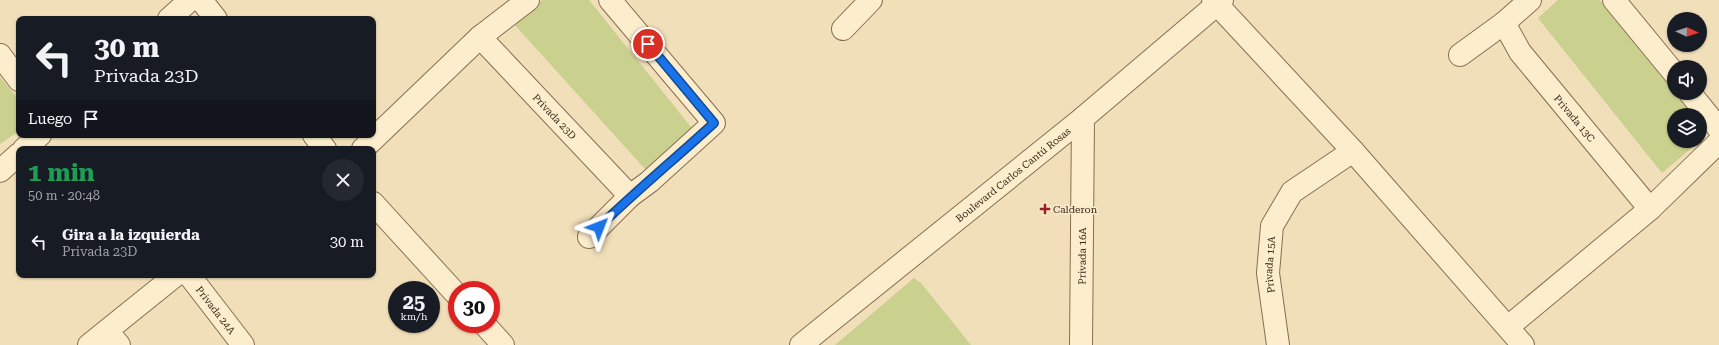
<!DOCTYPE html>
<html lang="es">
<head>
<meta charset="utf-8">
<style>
  :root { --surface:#171b24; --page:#242831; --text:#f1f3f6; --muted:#9ea1a6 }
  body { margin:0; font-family:"Roboto Serif",serif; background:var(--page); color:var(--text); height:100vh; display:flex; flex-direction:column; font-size:15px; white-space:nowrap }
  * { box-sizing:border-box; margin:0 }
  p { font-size:13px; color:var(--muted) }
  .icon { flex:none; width:22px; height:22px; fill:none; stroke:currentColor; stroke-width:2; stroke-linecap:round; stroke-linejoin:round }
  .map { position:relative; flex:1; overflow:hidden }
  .sheet { position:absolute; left:16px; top:146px; width:360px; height:132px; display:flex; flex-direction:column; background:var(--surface); border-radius:8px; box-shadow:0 1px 3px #0004 }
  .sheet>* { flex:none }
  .hud { position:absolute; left:16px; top:16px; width:360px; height:122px; border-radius:8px; box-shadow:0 1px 3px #0004; background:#171b24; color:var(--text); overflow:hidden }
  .needle { width:26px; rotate:94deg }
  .tools { position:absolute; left:1667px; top:12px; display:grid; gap:8px }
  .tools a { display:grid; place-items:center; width:40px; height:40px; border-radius:50%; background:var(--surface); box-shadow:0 1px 3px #0004; font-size:20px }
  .speed { position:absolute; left:388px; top:281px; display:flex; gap:8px; font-size:20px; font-weight:700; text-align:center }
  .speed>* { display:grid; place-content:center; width:52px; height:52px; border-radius:50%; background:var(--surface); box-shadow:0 1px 3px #0004; line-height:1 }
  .speed small { font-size:10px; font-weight:400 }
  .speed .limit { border:6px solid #d22; background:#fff; color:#111 }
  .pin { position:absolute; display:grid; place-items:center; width:34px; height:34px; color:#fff; margin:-17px; border:2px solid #fff; border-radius:50%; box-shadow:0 1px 4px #0007 }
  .me { position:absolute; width:44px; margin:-22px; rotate:45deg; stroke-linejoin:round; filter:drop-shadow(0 0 3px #0008) }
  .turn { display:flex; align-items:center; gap:14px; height:84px; padding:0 12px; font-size:18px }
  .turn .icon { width:52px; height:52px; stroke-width:2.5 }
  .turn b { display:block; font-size:28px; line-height:34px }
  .then { display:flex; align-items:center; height:38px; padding:0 12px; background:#0003; gap:8px; font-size:15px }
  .round { display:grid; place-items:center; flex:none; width:42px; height:42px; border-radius:21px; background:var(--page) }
  .overview { display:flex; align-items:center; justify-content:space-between; height:68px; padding:0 12px }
  h1 { font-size:24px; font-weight:700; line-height:30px; color:#1e9e55 }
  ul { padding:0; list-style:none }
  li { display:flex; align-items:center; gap:12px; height:56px; padding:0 12px }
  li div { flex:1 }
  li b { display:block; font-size:15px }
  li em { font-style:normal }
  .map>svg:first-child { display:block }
</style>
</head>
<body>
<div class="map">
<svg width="1719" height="345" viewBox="0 0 1719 345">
  <rect width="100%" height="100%" fill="#f1dfb9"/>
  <path fill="#cad08d" d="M 542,0 L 589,0 L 704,143 L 654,179 L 513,23 Z
    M 1558,0 L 1600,0 L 1693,115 L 1674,115 L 1674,141 L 1700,141 L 1662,173 L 1538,18 Z
    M 0,77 L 19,100 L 19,131 L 0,144 Z
    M 914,278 L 921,283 L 971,345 L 835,345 Z"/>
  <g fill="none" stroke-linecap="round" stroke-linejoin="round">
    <defs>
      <g id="minor">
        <path d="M 201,0 L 216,19"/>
        <path d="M 1213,0 L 1353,151 L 1523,345"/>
        <path d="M 1614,0 L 1674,73"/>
        <path d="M 169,19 L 190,0"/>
        <path id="s1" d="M 1504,23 L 1520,52 L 1650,209"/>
        <path d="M 843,29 L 871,0"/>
        <path id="s2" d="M 480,37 L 630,196"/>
        <path d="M 0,55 L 19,80"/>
        <path d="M 1460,55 L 1504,23 L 1530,0"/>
        <path d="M 1690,93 L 1719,129"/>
        <path d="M 314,135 L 325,149"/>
        <path d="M 24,149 L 40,135"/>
        <path d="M 363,149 L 480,37 L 528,0"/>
        <path d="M 0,171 L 19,154"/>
        <path d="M 373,203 L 457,295"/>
        <path d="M 589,237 L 630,196 L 649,182 L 714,123 L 610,0"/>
        <path id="s3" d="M 189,275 L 243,345"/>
        <path d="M 484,324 L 503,345"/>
        <path d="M 1508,327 L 1650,209 L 1719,142"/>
        <path d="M 107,331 L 119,345"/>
        <path d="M 89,345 L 176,275"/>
        <path id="s4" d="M 1081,345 L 1083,118"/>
        <path id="s5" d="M 1278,345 L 1268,273 L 1272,226 L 1292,192 L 1353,151"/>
      </g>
      <g id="tertiary">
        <path id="s6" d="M 801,345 L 1083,118 L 1222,0"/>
      </g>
    </defs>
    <use href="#minor" stroke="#896e53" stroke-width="24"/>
    <use href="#tertiary" stroke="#896e53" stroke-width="24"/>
    <use href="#minor" stroke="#fcedcd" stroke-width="22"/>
    <use href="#tertiary" stroke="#fcedcd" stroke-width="22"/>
  </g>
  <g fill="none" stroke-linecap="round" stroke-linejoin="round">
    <defs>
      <path id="route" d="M 599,227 C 636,191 676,158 714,123 L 648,44"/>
    </defs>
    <use href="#route" stroke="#114b97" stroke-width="10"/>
    <use href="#route" stroke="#1a73e8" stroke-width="7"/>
  </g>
  <path fill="#9d1e22" stroke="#f8eaca" stroke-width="1.5" d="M1043 203h4v4h4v4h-4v4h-4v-4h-4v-4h4z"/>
  <g text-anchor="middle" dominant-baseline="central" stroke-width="3" stroke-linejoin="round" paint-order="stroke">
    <g font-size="10" fill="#372719" stroke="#f8eaca">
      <text stroke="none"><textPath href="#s2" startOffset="109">Privada 23D</textPath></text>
      <text stroke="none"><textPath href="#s1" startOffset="119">Privada 13C</textPath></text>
      <text stroke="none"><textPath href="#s6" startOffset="272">Boulevard Carlos Cantú Rosas</textPath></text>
      <text stroke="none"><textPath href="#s4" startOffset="89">Privada 16A</textPath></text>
      <text stroke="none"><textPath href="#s5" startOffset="81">Privada 15A</textPath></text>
      <text stroke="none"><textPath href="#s3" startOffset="44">Privada 24A</textPath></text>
    </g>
    <g font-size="10" fill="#372719" stroke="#f8eaca" text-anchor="start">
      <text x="1053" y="209">Calderon</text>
    </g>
  </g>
</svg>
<div class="tools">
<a><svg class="needle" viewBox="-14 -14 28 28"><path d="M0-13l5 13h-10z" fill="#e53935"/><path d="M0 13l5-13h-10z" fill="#9ea1a6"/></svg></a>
<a><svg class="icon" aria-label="sound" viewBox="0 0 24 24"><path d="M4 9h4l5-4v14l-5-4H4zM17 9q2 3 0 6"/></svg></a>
<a><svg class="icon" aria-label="layers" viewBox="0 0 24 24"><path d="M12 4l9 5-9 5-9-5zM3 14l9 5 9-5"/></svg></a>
</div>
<div class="speed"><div>25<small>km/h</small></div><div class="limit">30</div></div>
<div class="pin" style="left:648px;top:44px;background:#d93025"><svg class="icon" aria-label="arrive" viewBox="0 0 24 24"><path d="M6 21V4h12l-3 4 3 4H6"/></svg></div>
<svg class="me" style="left:599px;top:227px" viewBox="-20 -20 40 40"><path d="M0-17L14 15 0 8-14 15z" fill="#1a73e8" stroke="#fff" stroke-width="4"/></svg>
<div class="hud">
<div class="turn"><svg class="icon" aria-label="left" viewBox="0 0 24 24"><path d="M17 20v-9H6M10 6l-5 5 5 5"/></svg><div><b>30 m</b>Privada 23D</div></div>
<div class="then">Luego<svg class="icon" aria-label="arrive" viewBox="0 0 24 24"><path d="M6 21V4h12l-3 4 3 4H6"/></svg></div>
</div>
<section class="sheet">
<div class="overview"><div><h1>1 min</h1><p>50 m · 20:48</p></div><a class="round"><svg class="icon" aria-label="close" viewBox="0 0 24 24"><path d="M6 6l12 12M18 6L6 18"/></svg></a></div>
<ul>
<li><svg class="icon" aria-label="left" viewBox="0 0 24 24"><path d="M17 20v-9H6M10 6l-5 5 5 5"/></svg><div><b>Gira a la izquierda</b><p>Privada 23D</p></div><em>30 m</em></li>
</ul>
</section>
</div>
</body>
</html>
